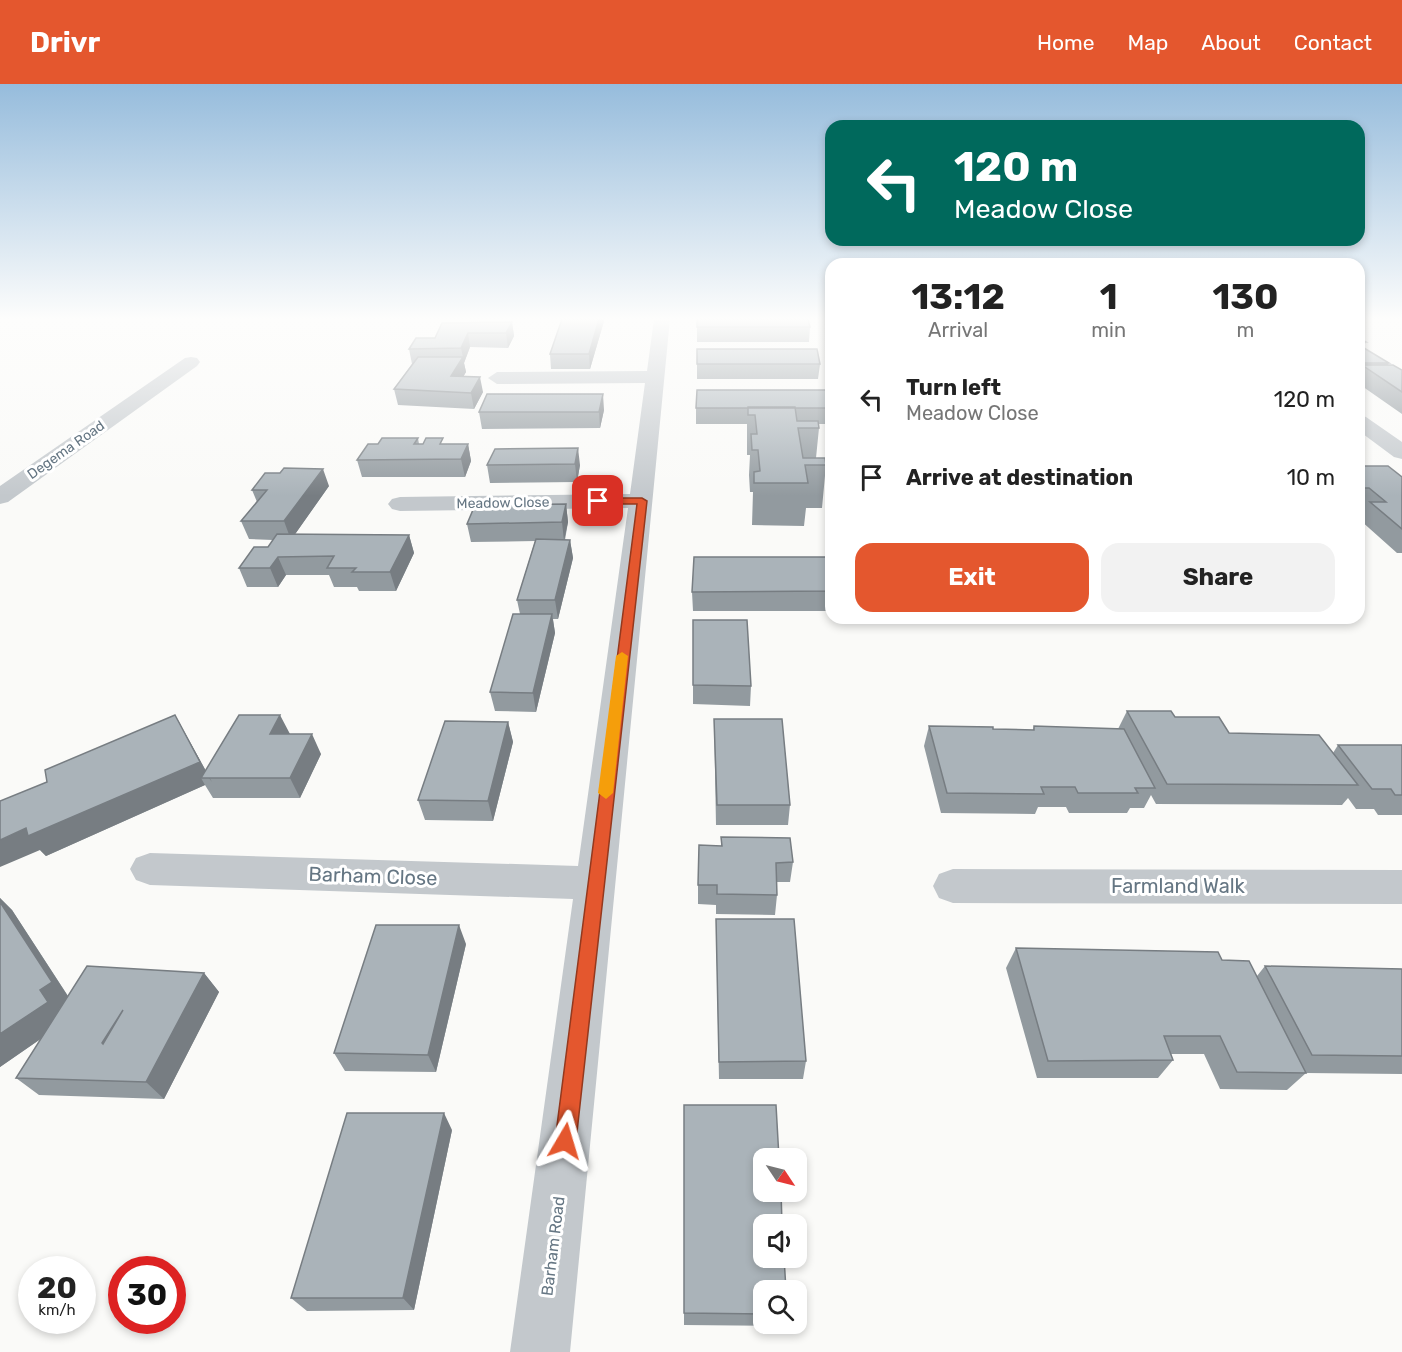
<!DOCTYPE html>
<html lang="en">
<head>
<meta charset="utf-8">
<style>
  :root { --surface:#fff; --page:#f2f2f2; --text:#222; --muted:#767676; --accent:#e4572e }
  body { margin:0; font-family:Rubik,sans-serif; background:var(--page); color:var(--text); height:100vh; display:flex; flex-direction:column; font-size:22px; white-space:nowrap }
  * { box-sizing:border-box; margin:0 }
  p { font-size:20px; color:var(--muted) }
  .icon { flex:none; width:33px; height:33px; fill:none; stroke:currentColor; stroke-width:2; stroke-linecap:round; stroke-linejoin:round }
  .map { position:relative; flex:1; overflow:hidden }
  .panel { position:absolute; left:825px; top:174px; width:540px; height:366px; display:flex; flex-direction:column; background:var(--surface); border-radius:18px; box-shadow:0 3px 9px #0003 }
  .panel>* { flex:none }
  .guide { position:absolute; left:825px; top:36px; width:540px; height:126px; border-radius:18px; box-shadow:0 3px 9px #0003; background:#00695c; color:#fff; overflow:hidden }
  .needle { width:39px; rotate:125deg }
  .controls { position:absolute; left:753px; top:1064px; display:grid; gap:12px }
  .controls a { display:grid; place-items:center; width:54px; height:54px; border-radius:12px; background:var(--surface); box-shadow:0 3px 9px #0003; font-size:30px }
  .speed { position:absolute; left:18px; top:1172px; display:flex; gap:12px; font-size:30px; font-weight:700; text-align:center }
  .speed>* { display:grid; place-content:center; width:78px; height:78px; border-radius:50%; background:var(--surface); box-shadow:0 3px 9px #0003; line-height:1 }
  .speed small { font-size:15px; font-weight:400 }
  .speed .limit { border:9px solid #d22; background:#fff; color:#111 }
  .pin { position:absolute; display:grid; place-items:center; width:51px; height:51px; color:#fff; margin:-26px; border-radius:12px; box-shadow:0 3px 9px #0006 }
  .me { position:absolute; width:66px; margin:-33px; rotate:7deg; stroke-linejoin:round; filter:drop-shadow(0 0 4px #0008) }
  .turn { display:flex; align-items:center; gap:21px; height:126px; padding:0 30px; font-size:27px }
  .turn .icon { width:78px; height:78px; stroke-width:2.5 }
  .turn b { display:block; font-size:42px; line-height:51px }
  .eta { display:flex; justify-content:space-evenly; align-items:center; height:102px; text-align:center }
  .eta b { font-size:36px; font-weight:700; line-height:42px }
  .primary-button { display:flex; gap:12px; margin-top:auto; padding:12px 30px }
  .primary-button a { flex:1; height:69px; border-radius:18px; background:var(--accent); color:#fff; font-size:24px; font-weight:700; line-height:69px; text-align:center }
  .primary-button a+a { background:var(--page); color:var(--text) }
  ul { padding:0; list-style:none }
  li { display:flex; align-items:center; gap:18px; height:78px; padding:0 30px }
  li div { flex:1 }
  li b { display:block; font-size:22px }
  li em { font-style:normal }
  header { display:flex; align-items:center; gap:36px; box-sizing:border-box; height:84px; padding:0 30px; background:var(--accent); color:#fff }
  header strong { font-size:28px }
  nav { display:flex; gap:33px; margin-inline-start:auto; font-size:21px }
  .map>svg:first-child { display:block }
</style>
</head>
<body>
<header>
<strong>Drivr</strong>
<nav><a>Home</a><a>Map</a><a>About</a><a>Contact</a></nav>
</header>
<div class="map">
<svg width="1402" height="1268" viewBox="0 0 1402 1268">
  <rect width="100%" height="100%" fill="#fafaf8"/>
  <g fill="none" stroke-linecap="round" stroke-linejoin="round">
    <path fill="#c3c8cc" fill-rule="evenodd" d="M 654,235 L 670,235 L 570,1268 L 510,1268 L 573,815 L 150,801 L 136,796 L 130,785 L 136,774 L 150,769 L 578,782 L 628,424 L 400,427 L 392,425 L 388,420 L 392,415 L 400,413 L 630,410 L 645,299 L 497,300 L 488,294 L 497,288 L 647,287 Z
      M 191,273 L 197,274 L 200,278 L 197,282 L 8,418 L 0,420 L 0,402 L 185,274 Z
      M 1359,331 L 1366,333 L 1402,358 L 1402,375 L 1394,373 L 1359,347 Z
      M 953,785 L 1402,786 L 1402,820 L 953,819 L 939,814 L 933,802 L 939,790 Z"/>
  </g>
  <path fill="#929a9f" d="M 562,235 L 604,235 L 604,237 L 590,285 L 551,285 L 550,270 Z
    M 697,235 L 810,243 L 809,258 L 697,258 Z
    M 512,238 L 514,252 L 508,264 L 470,263 L 464,279 L 466,288 L 463,293 L 483,308 L 474,325 L 398,321 L 394,305 L 412,280 L 409,265 L 435,254 Z
    M 1359,254 L 1366,258 L 1363,264 L 1389,279 L 1388,281 L 1402,286 L 1402,330 L 1359,300 Z
    M 697,265 L 820,280 L 818,295 L 697,295 Z
    M 831,323 L 829,340 L 818,340 L 819,344 L 816,374 L 826,381 L 822,424 L 806,424 L 804,442 L 752,441 L 753,408 L 750,408 L 749,391 L 750,371 L 747,371 L 747,340 L 696,340 L 696,324 Z
    M 604,326 L 600,344 L 482,345 L 479,328 Z
    M 418,354 L 419,360 L 468,360 L 471,377 L 465,393 L 362,393 L 357,376 L 378,360 Z
    M 495,365 L 580,381 L 577,398 L 490,399 L 487,381 Z
    M 1359,382 L 1402,393 L 1402,469 L 1397,469 L 1360,436 L 1365,427 L 1359,421 Z
    M 329,402 L 295,450 L 409,451 L 414,469 L 396,507 L 359,507 L 357,503 L 334,503 L 329,491 L 286,491 L 278,503 L 247,503 L 239,484 L 268,463 L 273,456 L 249,455 L 241,437 L 257,418 L 252,406 Z
    M 566,420 L 568,438 L 565,456 L 570,456 L 573,474 L 558,535 L 553,535 L 555,549 L 536,628 L 495,627 L 490,608 L 520,530 L 517,516 L 535,457 L 471,458 L 467,440 Z
    M 831,473 L 831,527 L 693,527 L 692,508 Z
    M 693,536 L 751,602 L 750,622 L 693,620 Z
    M 1127,627 L 1175,633 L 1229,649 L 1333,669 L 1338,661 L 1402,661 L 1402,731 L 1378,731 L 1374,725 L 1356,725 L 1348,714 L 1342,721 L 1156,720 L 1151,711 L 1144,724 L 1130,724 L 1127,729 L 1069,729 L 1066,723 L 1038,723 L 1035,730 L 941,729 L 924,662 L 929,642 L 993,645 L 1033,646 L 1034,642 L 1118,645 Z
    M 175,631 L 206,687 L 290,650 L 321,670 L 300,714 L 213,714 L 205,701 L 46,772 L 40,766 L 47,698 Z
    M 714,635 L 790,721 L 788,741 L 716,741 Z
    M 508,638 L 513,658 L 493,737 L 425,736 L 418,716 Z
    M 721,753 L 793,778 L 790,798 L 777,798 L 777,811 L 775,831 L 716,830 L 716,821 L 698,820 L 698,801 L 721,762 Z
    M 0,814 L 12,826 L 68,912 L 204,889 L 219,908 L 164,1015 L 39,1011 L 16,994 L 42,954 L 0,983 Z
    M 716,835 L 806,977 L 803,995 L 719,995 Z
    M 466,860 L 436,988 L 345,987 L 334,969 Z
    M 1016,864 L 1222,876 L 1257,892 L 1265,882 L 1402,885 L 1402,990 L 1306,989 L 1287,1006 L 1220,1005 L 1204,970 L 1171,970 L 1173,976 L 1158,994 L 1037,994 L 1006,884 Z
    M 452,1046 L 414,1226 L 307,1227 L 291,1214 Z
    M 764,1206 L 764,1239 L 785,1239 L 784,1242 L 684,1241 L 684,1229 Z"/>
  <path fill="#777d82" d="M 599,235 L 604,235 L 604,237 L 590,285 L 589,270 Z
    M 512,238 L 514,252 L 508,264 L 506,249 Z
    M 468,249 L 470,263 L 464,279 L 466,288 L 454,308 L 451,292 L 463,273 L 461,264 Z
    M 480,293 L 483,308 L 474,325 L 471,309 Z
    M 603,310 L 604,326 L 600,344 L 599,328 Z
    M 468,360 L 471,377 L 465,393 L 461,375 Z
    M 578,364 L 580,381 L 577,398 L 575,380 Z
    M 323,385 L 329,402 L 291,456 L 284,437 Z
    M 566,420 L 568,438 L 564,457 L 562,438 Z
    M 409,451 L 414,469 L 396,507 L 390,488 Z
    M 570,456 L 573,474 L 558,535 L 555,516 Z
    M 278,473 L 286,491 L 278,503 L 270,484 Z
    M 552,530 L 555,549 L 536,628 L 533,609 Z
    M 175,631 L 212,698 L 209,694 L 201,694 L 205,701 L 46,772 L 40,766 L 0,783 L 0,756 L 26,744 Z
    M 280,631 L 290,650 L 270,650 Z
    M 508,638 L 513,658 L 493,737 L 488,717 Z
    M 312,650 L 321,670 L 300,714 L 290,694 Z
    M 0,814 L 12,826 L 71,917 L 59,925 L 68,936 L 0,983 L 0,950 L 40,906 L 0,818 Z
    M 459,841 L 466,860 L 436,988 L 428,971 Z
    M 204,889 L 219,908 L 164,1015 L 146,998 Z
    M 444,1029 L 452,1046 L 414,1226 L 403,1214 Z"/>
  <path fill="#aab3b9" stroke="#777d82" stroke-width="1.5" fill-rule="evenodd" d="M 562,235 L 599,235 L 589,270 L 550,270 Z
    M 697,235 L 808,235 L 810,243 L 697,243 Z
    M 512,238 L 506,249 L 468,249 L 461,264 L 409,265 L 416,254 L 435,254 L 442,239 Z
    M 1359,254 L 1366,258 L 1359,258 Z
    M 1359,261 L 1389,279 L 1359,279 Z
    M 697,265 L 817,265 L 820,280 L 697,280 Z
    M 418,273 L 463,273 L 451,292 L 480,293 L 471,309 L 394,305 Z
    M 1362,281 L 1393,281 L 1402,286 L 1402,308 Z
    M 697,306 L 826,306 L 831,324 L 696,324 Z
    M 487,310 L 603,310 L 599,328 L 479,328 Z
    M 748,323 L 795,323 L 797,337 L 818,337 L 819,344 L 798,344 L 803,374 L 825,374 L 826,381 L 805,381 L 808,399 L 754,399 L 754,388 L 760,387 L 758,366 L 752,366 L 751,350 L 757,350 L 755,331 L 748,331 Z
    M 382,354 L 418,354 L 414,360 L 423,360 L 426,354 L 443,354 L 440,360 L 468,360 L 461,375 L 357,376 L 368,360 L 378,360 Z
    M 578,364 L 575,380 L 487,381 L 495,365 Z
    M 1359,382 L 1388,382 L 1402,393 L 1402,445 L 1370,418 L 1386,418 L 1369,404 L 1359,404 Z
    M 284,384 L 323,385 L 284,437 L 241,437 L 267,406 L 252,406 L 265,389 L 280,389 Z
    M 566,420 L 562,438 L 467,440 L 475,421 Z
    M 277,450 L 409,451 L 390,488 L 352,488 L 356,484 L 327,484 L 334,472 L 278,473 L 270,484 L 239,484 L 254,463 L 268,463 Z
    M 536,455 L 570,456 L 555,516 L 517,516 Z
    M 694,473 L 831,473 L 831,507 L 692,508 Z
    M 513,530 L 552,530 L 533,609 L 490,608 Z
    M 693,536 L 747,536 L 751,602 L 693,601 Z
    M 1127,627 L 1171,627 L 1175,633 L 1219,633 L 1229,649 L 1319,651 L 1358,701 L 1167,700 Z
    M 175,631 L 200,678 L 28,752 L 26,744 L 0,756 L 0,717 L 47,698 L 45,686 Z
    M 239,631 L 280,631 L 270,650 L 312,650 L 290,694 L 201,694 Z
    M 714,635 L 782,635 L 790,721 L 717,721 Z
    M 445,637 L 508,638 L 488,717 L 418,716 Z
    M 929,642 L 993,643 L 993,645 L 1034,646 L 1034,642 L 1124,645 L 1155,704 L 1135,704 L 1138,709 L 1078,709 L 1075,703 L 1041,703 L 1044,710 L 947,709 Z
    M 1338,661 L 1402,661 L 1402,711 L 1395,711 L 1391,705 L 1372,705 Z
    M 721,753 L 790,754 L 793,778 L 776,779 L 777,811 L 717,810 L 717,801 L 698,801 L 699,761 L 722,762 Z
    M 0,818 L 52,898 L 40,906 L 48,918 L 0,950 Z
    M 716,835 L 794,835 L 806,977 L 719,978 Z
    M 376,841 L 459,841 L 428,971 L 334,969 Z
    M 1016,864 L 1218,868 L 1222,876 L 1249,877 L 1306,989 L 1237,988 L 1220,952 L 1164,952 L 1173,976 L 1048,977 Z
    M 87,882 L 204,889 L 146,998 L 16,994 ZM 123,926 L 103,960 L 102,959 Z
    M 1265,882 L 1402,885 L 1402,972 L 1312,971 Z
    M 684,1021 L 776,1021 L 779,1074 L 764,1074 L 764,1107 L 781,1107 L 782,1140 L 764,1140 L 764,1173 L 784,1173 L 786,1206 L 764,1206 L 764,1230 L 684,1229 Z
    M 347,1029 L 444,1029 L 403,1214 L 291,1214 Z"/>
  <linearGradient id="sky" x2="0" y2="1"><stop stop-color="#96bcdc"/><stop offset="0.57" stop-color="#fdfdfc"/><stop offset="1" stop-color="#fdfdfc" stop-opacity="0"/></linearGradient>
  <rect width="1402" height="412" fill="url(#sky)"/>
  <path fill="#e4572e" stroke="#94391e" stroke-width="1.5" d="M 598,414 L 642,414 L 647,417 L 576,1057 L 573,1065 L 565,1068 L 558,1065 L 555,1057 L 637,420 L 595,420 L 593,417 Z"/>
  <path fill="#f59e0b" d="M 622,568 L 628,572 L 613,709 L 606,715 L 598,709 L 616,572 Z"/>
  <g text-anchor="middle" dominant-baseline="central" stroke-width="6" stroke-linejoin="round" paint-order="stroke">
    <g font-size="14" fill="#657683" stroke="#fff">
      <text transform="translate(66 366) rotate(-35)">Degema Road</text>
      <text transform="translate(503 419) rotate(-1)">Meadow Close</text>
    </g>
    <g font-size="16" fill="#657683" stroke="#fff">
      <text transform="translate(553 1162) rotate(-83)">Barham Road</text>
    </g>
    <g font-size="20" fill="#657683" stroke="#fff">
      <text transform="translate(373 792) rotate(2)">Barham Close</text>
      <text x="1178" y="802">Farmland Walk</text>
    </g>
  </g>
</svg>
<div class="controls">
<a><svg class="needle" viewBox="-14 -14 28 28"><path d="M0-13l5 13h-10z" fill="#e53935"/><path d="M0 13l5-13h-10z" fill="#767676"/></svg></a>
<a><svg class="icon" aria-label="sound" viewBox="0 0 24 24"><path d="M4 9h4l5-4v14l-5-4H4zM17 9q2 3 0 6"/></svg></a>
<a><svg class="icon" aria-label="search" viewBox="0 0 24 24"><circle cx="10" cy="10" r="6"/><path d="M15 15l6 6"/></svg></a>
</div>
<div class="speed"><div>20<small>km/h</small></div><div class="limit">30</div></div>
<div class="pin" style="left:598px;top:417px;background:#d93025"><svg class="icon" aria-label="arrive" viewBox="0 0 24 24"><path d="M6 21V4h12l-3 4 3 4H6"/></svg></div>
<svg class="me" style="left:565px;top:1057px" viewBox="-20 -20 40 40"><path d="M0-17L14 15 0 8-14 15z" fill="#e4572e" stroke="#fff" stroke-width="4"/></svg>
<div class="guide">
<div class="turn"><svg class="icon" aria-label="left" viewBox="0 0 24 24"><path d="M17 20v-9H6M10 6l-5 5 5 5"/></svg><div><b>120 m</b>Meadow Close</div></div>
</div>
<section class="panel">
<div class="eta">
<div><b>13:12</b><p>Arrival</p></div>
<div><b>1</b><p>min</p></div>
<div><b>130</b><p>m</p></div>
</div>
<ul>
<li><svg class="icon" aria-label="left" viewBox="0 0 24 24"><path d="M17 20v-9H6M10 6l-5 5 5 5"/></svg><div><b>Turn left</b><p>Meadow Close</p></div><em>120 m</em></li>
<li><svg class="icon" aria-label="arrive" viewBox="0 0 24 24"><path d="M6 21V4h12l-3 4 3 4H6"/></svg><div><b>Arrive at destination</b></div><em>10 m</em></li>
</ul>
<div class="primary-button"><a>Exit</a><a>Share</a></div>
</section>
</div>
</body>
</html>
